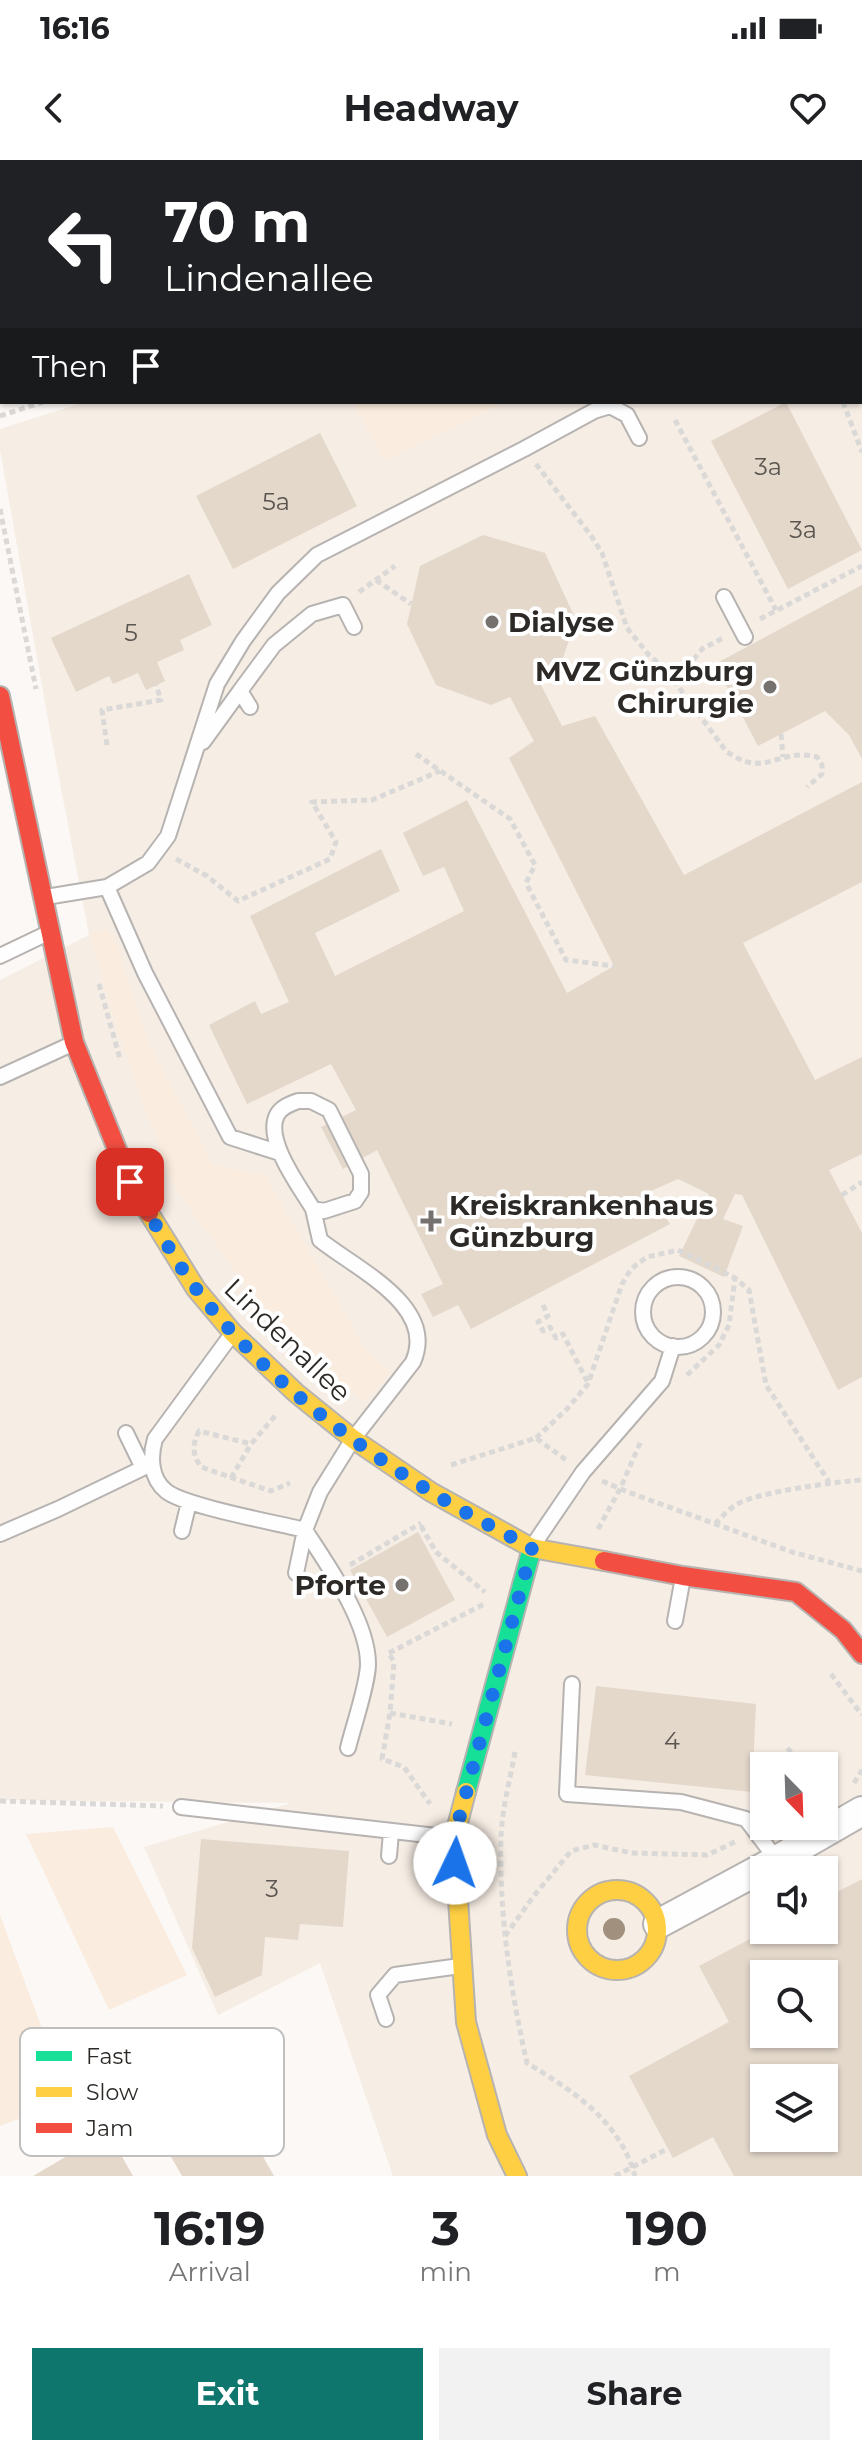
<!DOCTYPE html>
<html lang="en">
<head>
<meta charset="utf-8">
<style>
  :root { --surface:#fff; --page:#f2f2f2; --text:#202124; --muted:#757577; --accent:#0f766e }
  body { margin:0; font-family:Montserrat,sans-serif; background:var(--page); color:var(--text); height:100vh; display:flex; flex-direction:column; font-size:30px; white-space:nowrap }
  * { box-sizing:border-box; margin:0 }
  p { font-size:26px; color:var(--muted) }
  .icon { flex:none; width:44px; height:44px; fill:none; stroke:currentColor; stroke-width:2; stroke-linecap:round; stroke-linejoin:round }
  .map { position:relative; height:2016px; overflow:hidden }
  .drawer { display:flex; flex-direction:column; background:var(--surface); flex:1 }
  .drawer>* { flex:none }
  .top-card { position:absolute; left:0px; top:0px; width:862px; height:244px; box-shadow:0 2px 6px #0004; background:#202124; color:#fff; overflow:hidden }
  .needle { width:52px; rotate:157deg }
  .buttons { position:absolute; left:750px; top:1592px; display:grid; gap:16px }
  .buttons a { display:grid; place-items:center; width:88px; height:88px; border-radius:0px; background:var(--surface); box-shadow:0 2px 6px #0004; font-size:40px }
  .pin { position:absolute; display:grid; place-items:center; width:68px; height:68px; color:#fff; margin:-34px; border-radius:16px; box-shadow:0 4px 12px #0006 }
  .me { position:absolute; width:88px; margin:-44px; rotate:3deg; stroke-linejoin:round; filter:drop-shadow(0 0 6px #0008) }
  .turn { display:flex; align-items:center; gap:28px; height:168px; padding:0 32px; font-size:36px }
  .turn .icon { width:104px; height:104px; stroke-width:2.5 }
  .turn b { display:block; font-size:56px; line-height:68px }
  .then { display:flex; align-items:center; height:76px; padding:0 32px; background:#0003; gap:16px; font-size:30px }
  .eta { display:flex; justify-content:space-evenly; align-items:center; height:136px; text-align:center }
  .eta b { font-size:48px; font-weight:700; line-height:56px }
  .button { display:flex; gap:16px; margin-top:auto; padding:16px 32px }
  .button a { flex:1; height:92px; border-radius:0px; background:var(--accent); color:#fff; font-size:32px; font-weight:700; line-height:92px; text-align:center }
  .button a+a { background:var(--page); color:var(--text) }
  .status { display:flex; justify-content:space-between; align-items:center; height:56px; padding:0 40px; background:var(--surface); direction:ltr }
  .status svg { height:22px; fill:currentColor }
  header { display:flex; justify-content:space-between; align-items:center; height:104px; padding:0 32px; background:var(--surface); font-size:36px; font-weight:700 }
  .map>svg:first-child { display:block }
</style>
</head>
<body>
<div class="status"><b>16:16</b><svg viewBox="0 0 49 12"><path d="M0 12V9h3v3zM5 12V6h3v6zM10 12V3h3v9zM15 12V0h3v12zM26 1h20v11H26zM47 4h2v5h-2z"/></svg></div>
<header><svg class="icon" aria-label="back" viewBox="0 0 24 24"><path d="M15 5l-7 7 7 7"/></svg>Headway<svg class="icon" aria-label="heart" viewBox="0 0 24 24"><path d="M12 20l-8-8c-3-5 5-10 8-4 3-6 11-1 8 4z"/></svg></header>
<div class="map">
<svg width="862" height="2016" viewBox="0 0 862 2016">
  <rect width="100%" height="100%" fill="#fcf8f5"/>
  <path fill="#f6ede4" fill-rule="evenodd" d="M 860,175 L 862,176 L 862,2016 L 393,2016 L 320,1803 L 218,1855 L 144,1687 L 291,1643 L 0,1640 L 0,820 L 89,775 L 49,565 L 0,290 L 0,269 L 85,242 L 353,242 L 384,301 L 507,242 L 860,242 ZM 764,1606 L 824,1606 L 824,1666 L 764,1666 ZM 764,1710 L 824,1710 L 824,1770 L 764,1770 ZM 764,1814 L 824,1814 L 824,1874 L 764,1874 ZM 764,1918 L 824,1918 L 824,1978 L 764,1978 Z"/>
  <path fill="#faecde" d="M 8,0 L 862,0 L 862,176 L 860,175 L 860,2 L 7,2 Z
    M 2,12 L 2,209 L 0,199 L 0,15 Z
    M 353,242 L 507,242 L 384,301 Z
    M 106,768 L 116,779 L 146,878 L 213,1004 L 266,1016 L 363,1185 L 390,1212 L 365,1242 L 269,1159 L 172,1023 L 119,875 L 89,775 Z
    M 113,1667 L 187,1815 L 109,1850 L 26,1674 Z
    M 0,1755 L 66,1933 L 61,1943 L 0,1966 Z"/>
  <path fill="#e4d8cb" fill-rule="evenodd" d="M 786,242 L 862,390 L 788,429 L 711,281 Z
    M 320,273 L 357,346 L 233,409 L 196,336 Z
    M 483,375 L 545,393 L 576,460 L 557,515 L 540,523 L 562,566 L 595,556 L 684,715 L 862,622 L 862,722 L 743,783 L 815,920 L 862,897 L 862,994 L 829,1010 L 862,1073 L 862,1217 L 838,1230 L 742,1035 L 735,1034 L 723,1059 L 743,1066 L 724,1117 L 679,1096 L 709,1034 L 678,1019 L 651,1031 L 670,1064 L 471,1169 L 458,1145 L 433,1157 L 421,1134 L 443,1124 L 377,990 L 343,1009 L 321,967 L 356,950 L 331,904 L 247,944 L 209,865 L 255,841 L 261,854 L 289,842 L 250,756 L 381,689 L 400,731 L 315,773 L 335,816 L 464,751 L 444,707 L 423,716 L 403,673 L 467,640 L 567,833 L 614,806 L 509,598 L 534,581 L 510,537 L 491,545 L 436,525 L 407,464 L 420,406 Z
    M 189,414 L 212,465 L 180,480 L 184,490 L 157,502 L 165,521 L 146,530 L 138,513 L 113,524 L 109,516 L 76,532 L 51,478 Z
    M 862,425 L 862,599 L 849,575 L 825,551 L 758,586 L 715,504 Z
    M 418,1372 L 455,1440 L 387,1477 L 350,1410 Z
    M 596,1526 L 756,1544 L 752,1632 L 585,1615 Z
    M 201,1679 L 349,1691 L 343,1767 L 300,1764 L 298,1780 L 265,1777 L 262,1815 L 215,1837 L 192,1788 Z
    M 862,1719 L 862,2016 L 734,2016 L 713,1977 L 673,1998 L 629,1916 L 729,1862 L 699,1806 L 767,1770 L 824,1770 L 824,1739 ZM 764,1814 L 824,1814 L 824,1874 L 764,1874 ZM 764,1918 L 824,1918 L 824,1978 L 764,1978 Z
    M 220,1921 L 274,2016 L 182,2016 L 150,1960 Z
    M 108,1972 L 133,2016 L 33,2016 Z"/>
  <g fill="none" stroke-linecap="round" stroke-linejoin="round">
    <defs>
      <path id="lane" d="M 724,437 L 745,477
        M 240,531 L 274,485 L 312,454 L 343,445 L 354,467
        M 203,582 L 240,531 L 250,547
        M 107,727 L 145,813 L 230,977 L 280,993
        M 46,737 L 107,727 L 148,703 L 168,676 L 217,524 L 243,481 L 278,433 L 317,395 L 524,289 L 594,251 L 610,246 L 627,255 L 639,278
        M 0,796 L 50,772
        M 0,917 L 74,883
        M 298,941 L 311,941 L 329,950 L 361,1014 L 361,1032 L 355,1041 L 324,1051 L 313,1049 C 300,1027 264,980 277,955 C 281,947 290,944 298,941 Z
        M643 1152a35 35 0 1 1 70 0a35 35 0 1 1-70 0Z
        M 232,1174 L 155,1279 C 150,1296 150,1318 166,1331 C 184,1346 277,1363 305,1370 L 320,1332 L 353,1279 L 413,1202 C 438,1146 356,1109 320,1080 L 313,1049
        M 305,1370 C 328,1406 368,1461 368,1504 C 368,1524 353,1567 348,1588
        M 182,1371 L 189,1342
        M 0,1374 L 58,1349 L 143,1308 L 126,1273
        M 534,1384 L 583,1312 L 662,1221 L 673,1186
        M 296,1413 L 305,1370
        M 675,1461 L 683,1417
        M 572,1524 L 567,1634 L 681,1642 L 746,1659 L 777,1700
        M 181,1647 L 454,1678
        M 389,1696 L 391,1672
        M 386,1859 L 378,1835 L 395,1815 L 460,1806"/>
      <path id="street" d="M 658,1764 L 777,1700 L 862,1651"/>
      <path id="fast" d="M 466,1632 L 532,1388"/>
      <path id="slow" d="M 149,1053 L 196,1129 L 233,1173 L 296,1233 L 353,1279 L 431,1332 L 532,1388 L 604,1401
        M 466,1632 L 454,1678 L 466,1862 L 497,1975 L 517,2016
        M577 1770a40 40 0 1 1 80 0a40 40 0 1 1-80 0Z"/>
      <path id="jam" d="M 0,536 L 74,882 L 130,1022 L 149,1053
        M 604,1401 L 683,1416 L 796,1432 L 843,1470 L 862,1494"/>
    </defs>
    <use href="#lane" stroke="#b6b3b1" stroke-width="18"/>
    <use href="#street" stroke="#b6b3b1" stroke-width="32"/>
    <use href="#fast" stroke="#b6b3b1" stroke-width="22"/>
    <use href="#slow" stroke="#b6b3b1" stroke-width="22"/>
    <use href="#jam" stroke="#b6b3b1" stroke-width="22"/>
    <path stroke="#dad9d7" stroke-width="5" stroke-dasharray="6 4" stroke-linecap="butt" d="M 658,0 L 659,2
      M 814,0 L 814,2
      M 858,2 L 862,1
      M 860,17 L 862,23
      M 843,242 L 862,292
      M 0,256 L 43,242
      M 675,260 L 776,450
      M 536,304 L 592,377 L 602,393 L 627,468 L 649,495 L 666,510 L 726,591 C 766,620 777,587 817,597 L 822,605 L 822,614 L 807,627
      M 0,349 L 36,529
      M 376,420 L 411,444
      M 359,432 L 395,406
      M 760,459 L 862,406
      M 675,523 L 702,489 L 723,478
      M 781,574 L 783,597
      M 107,585 L 102,550 L 161,540 L 156,525
      M 416,594 L 510,659 L 535,705 L 526,723 L 566,800 L 614,806
      M 176,699 L 207,716 L 238,741 L 330,699 L 336,682 L 312,642 L 372,640 L 440,611
      M 99,824 L 120,899
      M 842,1035 L 862,1022
      M 543,1145 L 548,1156 L 538,1162 L 543,1171 L 550,1167 L 556,1178 L 563,1174 L 588,1223
      M 687,1215 L 719,1185 L 729,1165 L 735,1118
      M 275,1256 L 251,1284 L 199,1271 C 192,1285 192,1294 201,1307 L 271,1331 L 290,1323
      M 536,1278 L 567,1249 L 588,1224 L 622,1124 L 631,1109 L 647,1097 L 678,1090 L 735,1118 L 749,1130 L 766,1225 L 829,1322
      M 451,1305 L 536,1278 L 566,1300
      M 231,1318 L 251,1284
      M 602,1321 L 628,1332 L 792,1392 L 862,1411
      M 715,1364 C 721,1358 727,1351 734,1346 C 754,1332 835,1322 862,1320
      M 421,1366 L 436,1392 L 485,1432
      M 598,1369 L 620,1329 L 641,1281
      M 350,1405 L 421,1363
      M 389,1493 L 484,1444
      M 390,1495 L 394,1502 L 390,1553 L 382,1599 L 404,1607 L 430,1644
      M 831,1514 L 862,1555
      M 390,1553 L 452,1564
      M 787,1588 L 807,1606
      M 515,1592 C 510,1620 502,1649 501,1677 C 499,1753 510,1829 527,1903 C 573,1931 620,1961 635,2016
      M 824,1621 L 839,1633
      M 854,1623 L 862,1610
      M 0,1641 L 163,1646
      M 505,1776 L 533,1737 L 571,1691 L 594,1685 L 632,1693 L 707,1695 L 737,1681
      M 615,2016 L 667,1989"/>
    <use href="#lane" stroke="#fffefe" stroke-width="14"/>
    <use href="#street" stroke="#fffefe" stroke-width="28"/>
    <use href="#fast" stroke="#16e098" stroke-width="18"/>
    <use href="#slow" stroke="#ffcf43" stroke-width="18"/>
    <use href="#jam" stroke="#f24e42" stroke-width="18"/>
  </g>
  <circle fill="#a1907d" cx="614" cy="1769" r="11"/>
  <g fill="none" stroke-linecap="round" stroke-linejoin="round">
    <path stroke="#1a73e8" stroke-width="14" stroke-dasharray="0 25.2" d="M 130,1022 C 152,1057 172,1097 197,1130 C 257,1210 346,1280 431,1332 C 463,1352 498,1370 532,1388 L 454,1678 L 455,1703"/>
  </g>
  <g fill="#75716e" stroke="#fff" stroke-width="3">
    <circle cx="492" cy="462" r="8"/>
    <circle cx="770" cy="527" r="8"/>
    <path d="M427 1049h8v8h8v8h-8v8h-8v-8h-8v-8h8z"/>
    <circle cx="402" cy="1425" r="8"/>
  </g>
  <g text-anchor="middle" dominant-baseline="central" stroke-width="8" stroke-linejoin="round" paint-order="stroke">
    <g font-size="24" fill="#5a554f">
      <text x="768" y="306">3a</text>
      <text x="276" y="341">5a</text>
      <text x="803" y="369">3a</text>
      <text x="131" y="472">5</text>
      <text x="672" y="1580">4</text>
      <text x="272" y="1728">3</text>
    </g>
    <g font-size="28" font-weight="bold" fill="#2c2926" stroke="#fff" text-anchor="start">
      <text x="508" y="462">Dialyse</text>
      <text x="754" y="511" text-anchor="end">MVZ Günzburg<tspan x="754" dy="32">Chirurgie</tspan></text>
      <text x="449" y="1045">Kreiskrankenhaus<tspan x="449" dy="32">Günzburg</tspan></text>
      <text x="386" y="1425" text-anchor="end">Pforte</text>
    </g>
    <g font-size="28" fill="#2c2926" stroke="#fff">
      <text transform="translate(288 1180) rotate(44)">Lindenallee</text>
    </g>
  </g>
  <rect x="20" y="1868" width="264" height="128" rx="12" fill="#fff" stroke="#c0bfbe" stroke-width="2"/>
  <rect x="36" y="1891" width="36" height="10" fill="#16e098"/>
  <rect x="36" y="1927" width="36" height="10" fill="#ffcf43"/>
  <rect x="36" y="1963" width="36" height="10" fill="#f24e42"/>
  <g font-size="22" fill="#2c2926">
    <text x="86" y="1904">Fast</text>
    <text x="86" y="1940">Slow</text>
    <text x="86" y="1976">Jam</text>
  </g>
</svg>
<div class="buttons">
<a><svg class="needle" viewBox="-14 -14 28 28"><path d="M0-13l5 13h-10z" fill="#e53935"/><path d="M0 13l5-13h-10z" fill="#757577"/></svg></a>
<a><svg class="icon" aria-label="sound" viewBox="0 0 24 24"><path d="M4 9h4l5-4v14l-5-4H4zM17 9q2 3 0 6"/></svg></a>
<a><svg class="icon" aria-label="search" viewBox="0 0 24 24"><circle cx="10" cy="10" r="6"/><path d="M15 15l6 6"/></svg></a>
<a><svg class="icon" aria-label="layers" viewBox="0 0 24 24"><path d="M12 4l9 5-9 5-9-5zM3 14l9 5 9-5"/></svg></a>
</div>
<div class="pin" style="left:130px;top:1022px;background:#d93025"><svg class="icon" aria-label="arrive" viewBox="0 0 24 24"><path d="M6 21V4h12l-3 4 3 4H6"/></svg></div>
<svg class="me" style="left:455px;top:1703px" viewBox="-20 -20 40 40"><circle r="19" fill="#fff"/><path d="M0-13L10 11 0 6-10 11z" fill="#1a73e8"/></svg>
<div class="top-card">
<div class="turn"><svg class="icon" aria-label="left" viewBox="0 0 24 24"><path d="M17 20v-9H6M10 6l-5 5 5 5"/></svg><div><b>70 m</b>Lindenallee</div></div>
<div class="then">Then<svg class="icon" aria-label="arrive" viewBox="0 0 24 24"><path d="M6 21V4h12l-3 4 3 4H6"/></svg></div>
</div>
</div>
<section class="drawer">
<div class="eta">
<div><b>16:19</b><p>Arrival</p></div>
<div><b>3</b><p>min</p></div>
<div><b>190</b><p>m</p></div>
</div>
<div class="button"><a>Exit</a><a>Share</a></div>
</section>
</body>
</html>
